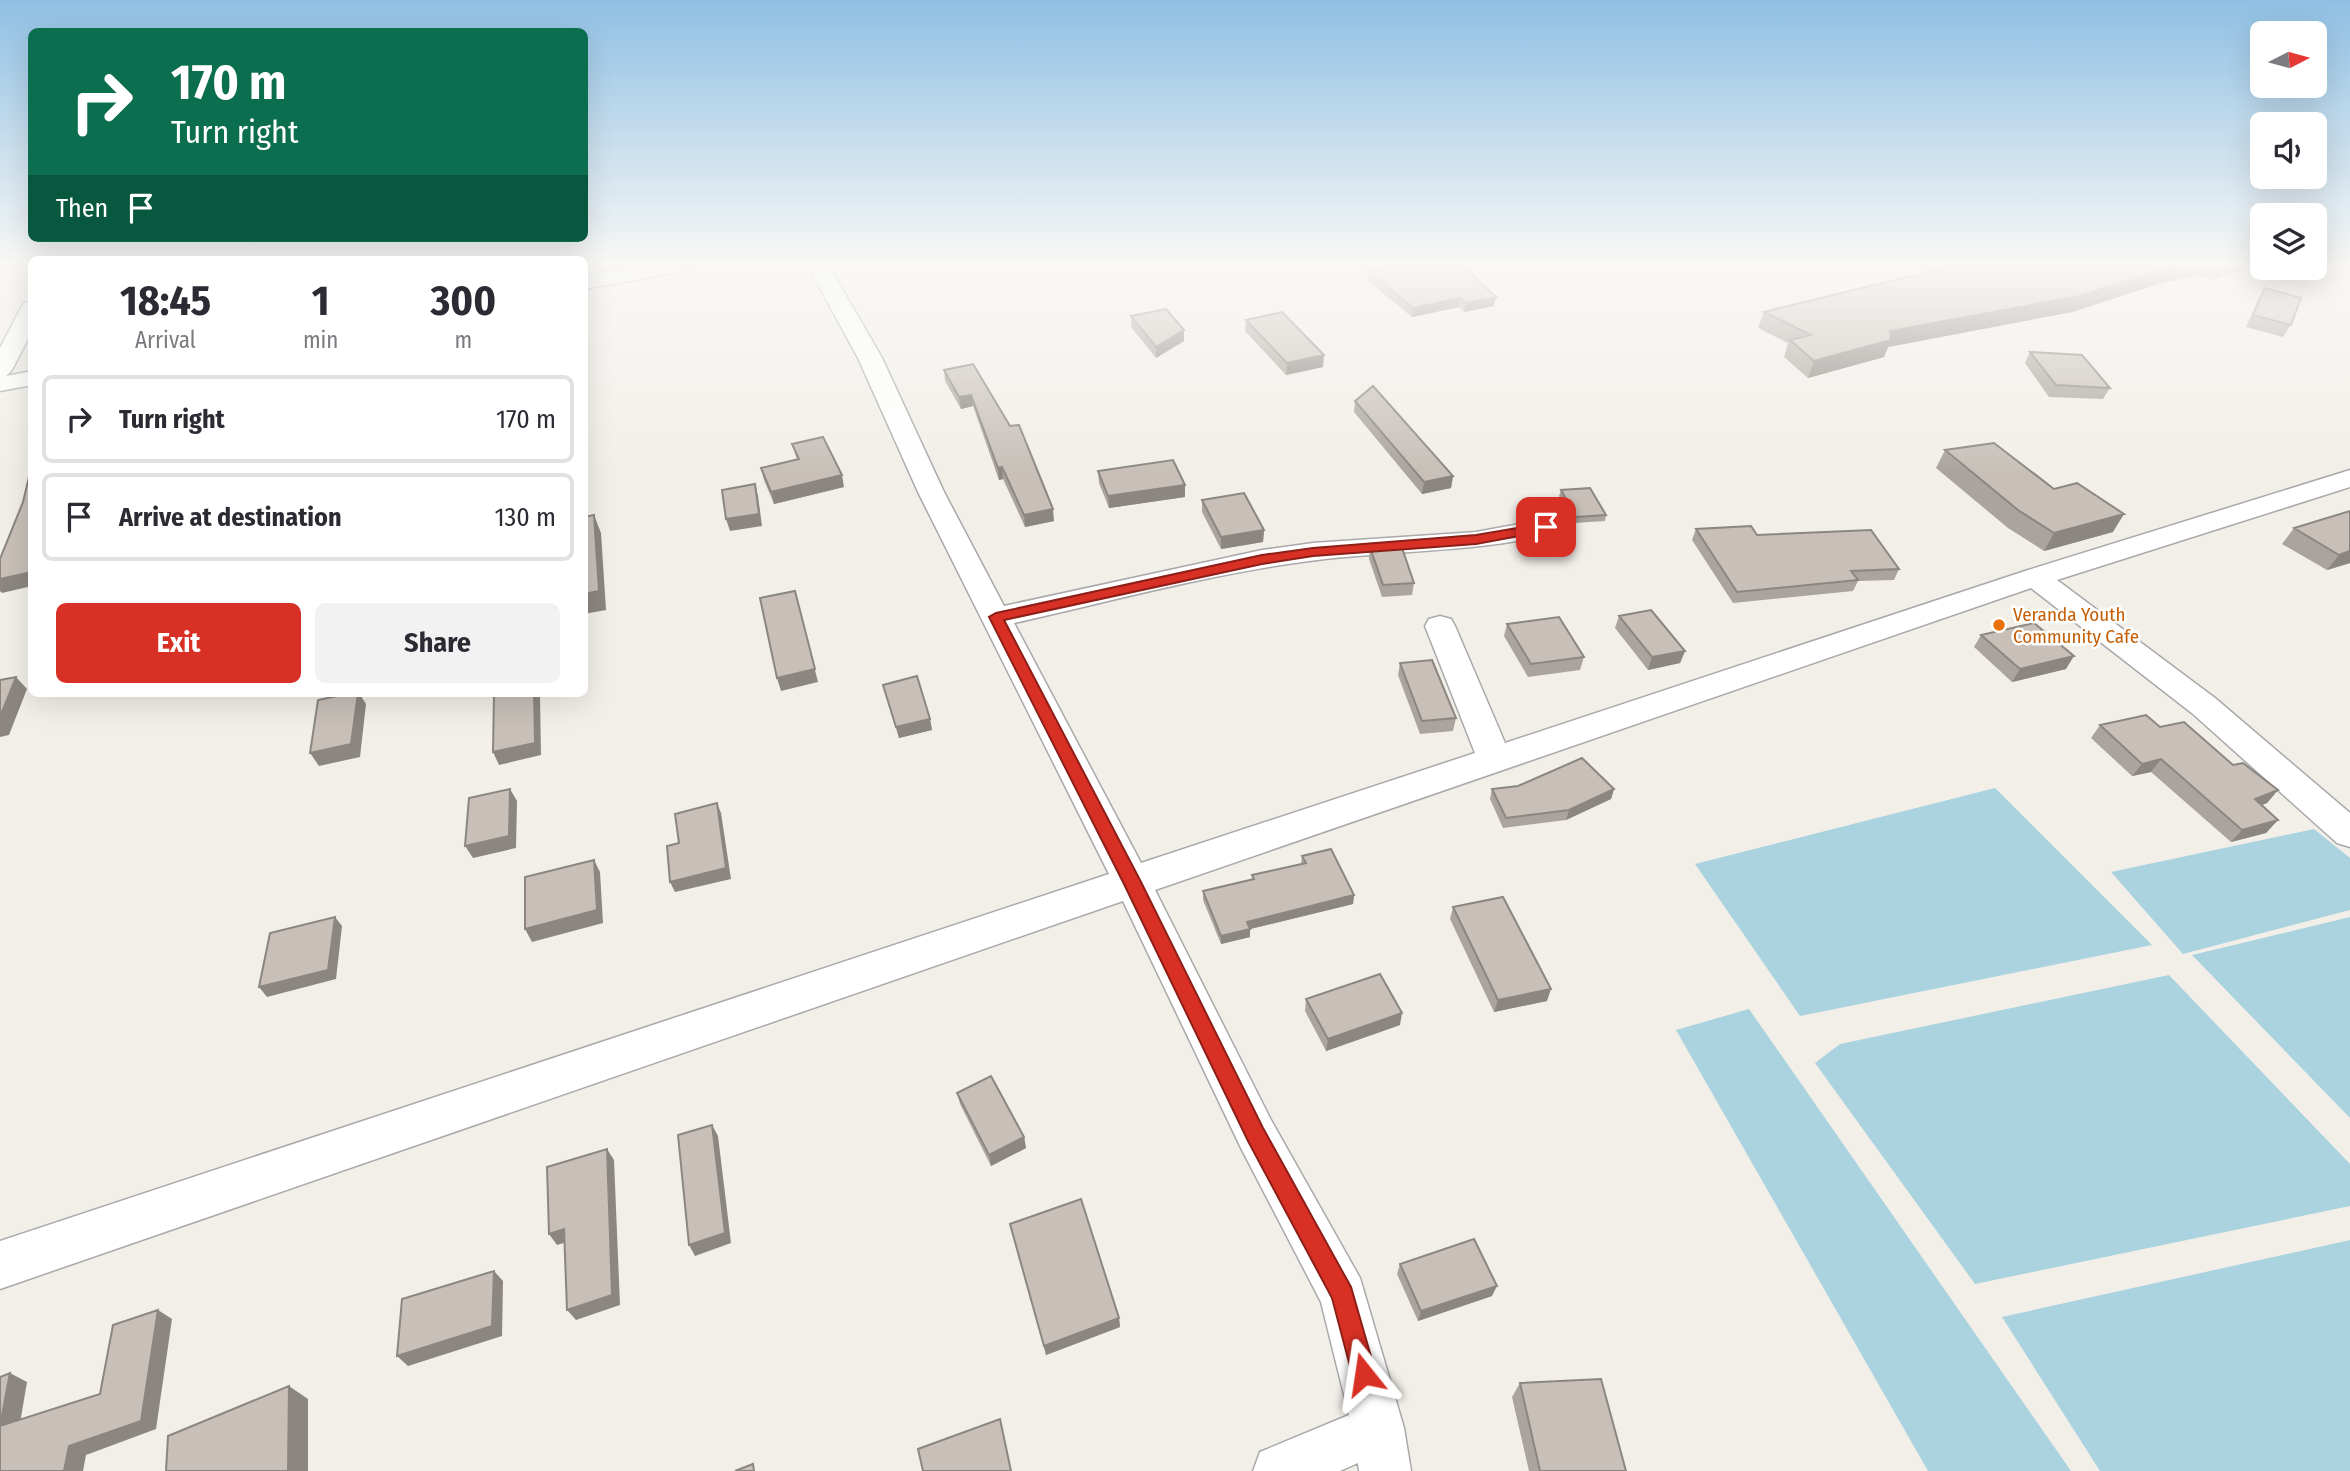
<!DOCTYPE html>
<html lang="en">
<head>
<meta charset="utf-8">
<style>
  :root { --surface:#fff; --page:#f2f2f3; --text:#2b2b33; --muted:#7c7c81; --line:#e1e1e2; --accent:#d93025 }
  body { margin:0; font-family:"Fira Sans Condensed",sans-serif; background:var(--page); color:var(--text); height:100vh; display:flex; flex-direction:column; font-size:26px; white-space:nowrap }
  * { box-sizing:border-box; margin:0 }
  p { font-size:23px; color:var(--muted) }
  .icon { flex:none; width:38px; height:38px; fill:none; stroke:currentColor; stroke-width:2; stroke-linecap:round; stroke-linejoin:round }
  .map { position:relative; flex:1; overflow:hidden }
  .drawer { position:absolute; left:28px; top:256px; width:560px; height:441px; display:flex; flex-direction:column; background:var(--surface); border-radius:10px; box-shadow:0 7px 28px #0002 }
  .drawer>* { flex:none }
  .top-card { position:absolute; left:28px; top:28px; width:560px; height:214px; border-radius:10px; box-shadow:0 7px 28px #0002; background:#0b6e4f; color:#fff; overflow:hidden }
  .needle { width:46px; rotate:84deg }
  .controls { position:absolute; left:2250px; top:21px; display:grid; gap:14px }
  .controls a { display:grid; place-items:center; width:77px; height:77px; border-radius:10px; background:var(--surface); box-shadow:0 7px 28px #0002; font-size:35px }
  .pin { position:absolute; display:grid; place-items:center; width:60px; height:60px; color:#fff; margin:-30px; border-radius:14px; box-shadow:0 4px 10px #0006 }
  .me { position:absolute; width:77px; margin:-38px; rotate:345deg; stroke-linejoin:round; filter:drop-shadow(0 0 5px #0008) }
  .turn { display:flex; align-items:center; gap:24px; height:147px; padding:0 28px; font-size:32px }
  .turn .icon { width:91px; height:91px; stroke-width:2.5 }
  .turn b { display:block; font-size:49px; line-height:60px }
  .then { display:flex; align-items:center; height:66px; padding:0 28px; background:#0003; gap:14px; font-size:26px }
  .eta { display:flex; justify-content:space-evenly; align-items:center; height:119px; text-align:center }
  .eta b { font-size:42px; font-weight:700; line-height:49px }
  .action { display:flex; gap:14px; margin-top:auto; padding:14px 28px }
  .action a { flex:1; height:80px; border-radius:10px; background:var(--accent); color:#fff; font-size:28px; font-weight:700; line-height:80px; text-align:center }
  .action a+a { background:var(--page); color:var(--text) }
  ul { padding:0; list-style:none }
  li { display:flex; align-items:center; gap:21px; height:88px; margin:0 14px 10px; padding:0 14px; border:4px solid var(--line); border-radius:10px }
  li div { flex:1 }
  li b { display:block; font-size:26px }
  li em { font-style:normal }
  .map>svg:first-child { display:block }
</style>
</head>
<body>
<div class="map">
<svg width="2350" height="1471" viewBox="0 0 2350 1471">
  <rect width="100%" height="100%" fill="#f2efe9"/>
  <path fill="#aad3df" d="M 1995,788 L 2152,945 L 1800,1016 L 1695,864 Z
    M 2314,829 L 2350,858 L 2350,910 L 2183,954 L 2111,872 Z
    M 2350,917 L 2350,1118 L 2192,955 Z
    M 2169,975 L 2350,1164 L 2350,1206 L 1975,1284 L 1815,1063 L 1840,1044 Z
    M 1749,1009 L 2071,1471 L 1928,1471 L 1676,1030 Z
    M 2350,1240 L 2350,1471 L 2100,1471 L 2002,1317 Z"/>
  <g fill="none" stroke-linecap="round" stroke-linejoin="round">
    <defs>
      <path id="minor" d="M 643,266 L 690,266 L 687,270 L 680,272 L 584,289 L 584,276 Z
        M 808,266 L 829,266 L 882,358 L 944,492 L 1004,606 L 1262,550 L 1313,543 L 1476,532 L 1547,519 L 1557,521 L 1561,527 L 1557,533 C 1475,553 1392,550 1309,561 C 1210,574 1112,601 1014,623 L 1141,863 L 1475,753 L 1425,626 L 1429,619 L 1440,616 L 1451,619 L 1455,626 L 1505,743 L 2025,571 L 2350,470 L 2350,487 L 2057,580 L 2215,698 L 2350,813 L 2350,847 L 2337,843 L 2193,714 L 2031,588 L 1155,890 L 1271,1120 L 1360,1278 L 1404,1428 L 1411,1471 L 1359,1471 L 1358,1463 L 1340,1471 L 1253,1471 L 1260,1452 L 1349,1415 L 1321,1302 L 1241,1148 L 1123,901 L 0,1289 L 0,1241 L 1109,874 L 918,492 L 858,358 Z
        M 32,301 L 32,331 L 12,370 L 6,376 L 32,371 L 32,385 L 0,391 L 0,348 L 21,308 L 24,303 Z"/>
    </defs>
    <use href="#minor" stroke="#a9a9a9" stroke-width="3"/>
    <use href="#minor" fill="#fff" fill-rule="evenodd"/>
  </g>
  <path fill="#aba49e" d="M 1952,266 L 2251,266 L 2211,280 L 2197,275 L 2158,284 L 2072,312 L 1888,347 L 1884,357 L 1808,378 L 1784,357 L 1788,343 L 1758,328 L 1764,312 Z
    M 1368,271 L 1494,306 L 1464,312 L 1459,307 L 1412,317 L 1367,280 Z
    M 2265,288 L 2291,325 L 2283,337 L 2246,327 L 2258,299 Z
    M 1131,316 L 1184,330 L 1184,341 L 1156,358 L 1131,327 Z
    M 1246,320 L 1323,367 L 1286,375 L 1245,331 Z
    M 2030,352 L 2110,388 L 2103,399 L 2049,397 L 2025,363 Z
    M 973,364 L 1054,521 L 1025,527 L 1003,479 L 999,480 L 973,406 L 961,409 L 945,381 L 944,370 Z
    M 1355,401 L 1453,476 L 1451,488 L 1422,494 L 1354,412 Z
    M 792,444 L 844,487 L 774,504 L 764,480 L 761,468 L 797,460 Z
    M 1945,450 L 2054,489 L 2113,532 L 2044,551 L 2008,528 L 1936,468 Z
    M 1098,471 L 1185,485 L 1185,497 L 1109,508 L 1099,483 Z
    M 1561,490 L 1606,515 L 1605,521 L 1574,523 L 1559,496 Z
    M 1202,500 L 1264,530 L 1263,542 L 1221,549 L 1202,512 Z
    M 2350,511 L 2350,563 L 2327,570 L 2282,544 L 2294,528 Z
    M 1696,529 L 1757,535 L 1899,569 L 1894,580 L 1858,581 L 1853,591 L 1733,603 L 1692,540 Z
    M 1370,547 L 1414,583 L 1412,595 L 1382,597 L 1369,559 Z
    M 1619,616 L 1685,651 L 1680,663 L 1648,670 L 1615,628 Z
    M 1507,624 L 1584,657 L 1580,670 L 1528,677 L 1504,636 Z
    M 1981,635 L 2066,669 L 2012,682 L 1974,647 Z
    M 1400,663 L 1456,718 L 1453,731 L 1420,734 L 1398,675 Z
    M 883,685 L 930,719 L 932,730 L 899,738 Z
    M 2100,725 L 2160,727 L 2233,765 L 2278,790 L 2267,803 L 2261,805 L 2278,820 L 2266,833 L 2231,842 L 2151,772 L 2132,776 L 2091,738 Z
    M 1492,789 L 1614,789 L 1611,799 L 1566,820 L 1503,828 L 1490,799 Z
    M 1302,856 L 1354,895 L 1353,904 L 1250,929 L 1250,937 L 1221,944 L 1203,900 L 1203,891 L 1252,880 L 1252,875 L 1301,864 Z
    M 1453,907 L 1547,1001 L 1494,1012 L 1450,919 Z
    M 1306,999 L 1400,1025 L 1326,1051 L 1305,1011 Z
    M 957,1093 L 1024,1137 L 1026,1148 L 991,1166 L 960,1104 Z
    M 1010,1224 L 1119,1318 L 1120,1327 L 1046,1355 Z
    M 1400,1264 L 1492,1296 L 1418,1321 L 1397,1274 Z
    M 1520,1383 L 1626,1471 L 1529,1471 L 1512,1397 Z"/>
  <path fill="#8b8681" d="M 2175,266 L 2202,266 L 2197,275 L 2158,284 L 2072,312 L 1888,347 L 1884,357 L 1808,378 L 1814,361 L 1890,331 Z
    M 2219,266 L 2251,266 L 2211,280 Z
    M 1496,297 L 1494,306 L 1464,312 L 1466,303 Z
    M 1460,298 L 1459,307 L 1412,317 L 1413,308 Z
    M 1184,330 L 1184,341 L 1156,358 L 1156,347 Z
    M 1324,355 L 1323,367 L 1286,375 L 1287,363 Z
    M 971,395 L 973,406 L 961,409 L 959,397 Z
    M 1002,467 L 1003,479 L 999,480 L 998,468 Z
    M 842,475 L 844,487 L 774,504 L 771,492 Z
    M 1453,476 L 1451,488 L 1422,494 L 1424,482 Z
    M 755,484 L 758,496 L 762,526 L 730,531 L 726,519 Z
    M 1185,485 L 1185,497 L 1109,508 L 1108,496 Z
    M 1053,509 L 1054,521 L 1025,527 L 1024,515 Z
    M 2124,514 L 2113,532 L 2044,551 L 2054,533 Z
    M 594,515 L 601,533 L 606,610 L 584,614 L 584,594 Z
    M 1264,530 L 1263,542 L 1221,549 L 1221,537 Z
    M 2350,551 L 2350,563 L 2327,570 L 2339,555 Z
    M 32,572 L 32,586 L 2,593 L 0,591 L 0,579 Z
    M 795,591 L 818,682 L 781,691 L 777,678 Z
    M 1685,651 L 1680,663 L 1648,670 L 1652,657 Z
    M 2074,656 L 2066,669 L 2012,682 L 2020,669 Z
    M 16,677 L 27,689 L 9,735 L 0,737 L 0,717 Z
    M 358,693 L 359,693 L 366,704 L 360,757 L 319,766 L 310,753 Z
    M 534,693 L 539,693 L 540,695 L 541,755 L 499,765 L 493,752 Z
    M 930,719 L 932,730 L 899,738 L 896,727 Z
    M 2161,759 L 2151,772 L 2132,776 L 2142,764 Z
    M 510,789 L 517,801 L 516,848 L 473,858 L 465,846 Z
    M 1614,789 L 1611,799 L 1566,820 L 1569,810 Z
    M 2278,790 L 2267,803 L 2244,812 L 2255,799 Z
    M 717,803 L 721,813 L 731,879 L 675,892 L 670,882 Z
    M 2278,820 L 2266,833 L 2231,842 L 2242,830 Z
    M 594,860 L 600,872 L 603,923 L 532,942 L 525,929 Z
    M 1354,895 L 1353,904 L 1250,929 L 1250,937 L 1221,944 L 1221,936 L 1247,922 Z
    M 335,917 L 342,926 L 336,979 L 267,997 L 259,987 Z
    M 1551,989 L 1547,1001 L 1494,1012 L 1498,1000 Z
    M 1402,1013 L 1400,1025 L 1326,1051 L 1328,1039 Z
    M 712,1125 L 718,1136 L 731,1243 L 695,1256 L 689,1245 Z
    M 1024,1137 L 1026,1148 L 991,1166 L 989,1155 Z
    M 607,1149 L 614,1160 L 620,1305 L 576,1320 L 567,1310 Z
    M 564,1229 L 573,1240 L 557,1245 L 549,1234 Z
    M 494,1271 L 503,1281 L 502,1336 L 408,1366 L 397,1356 Z
    M 1497,1286 L 1492,1296 L 1418,1321 L 1421,1311 Z
    M 158,1310 L 172,1319 L 156,1429 L 86,1455 L 83,1471 L 64,1471 L 69,1446 Z
    M 1119,1318 L 1120,1327 L 1046,1355 L 1044,1346 Z
    M 10,1373 L 27,1382 L 18,1435 L 0,1426 Z
    M 289,1386 L 308,1399 L 308,1471 L 288,1471 Z"/>
  <path fill="#c7bfb8" stroke="#8b8681" stroke-width="2" d="M 1391,266 L 1463,266 L 1496,297 L 1466,303 L 1460,298 L 1413,308 L 1368,271 Z
    M 1952,266 L 2175,266 L 2080,296 L 1890,331 L 1891,340 L 1814,361 L 1790,340 L 1811,335 L 1764,312 Z
    M 2265,288 L 2301,298 L 2291,325 L 2253,315 Z
    M 1166,309 L 1184,330 L 1156,347 L 1131,316 Z
    M 1282,312 L 1324,355 L 1287,363 L 1246,320 Z
    M 2030,352 L 2082,355 L 2110,388 L 2056,385 Z
    M 973,364 L 1010,426 L 1019,425 L 1053,509 L 1024,515 L 1002,467 L 998,468 L 971,395 L 959,397 L 944,370 Z
    M 1373,386 L 1453,476 L 1424,482 L 1355,401 Z
    M 823,437 L 842,475 L 771,492 L 761,468 L 799,459 L 792,444 Z
    M 1994,443 L 2054,489 L 2077,483 L 2124,514 L 2054,533 L 2018,510 L 1945,450 Z
    M 1173,460 L 1185,485 L 1108,496 L 1098,471 Z
    M 32,464 L 32,572 L 0,579 L 0,559 L 23,502 Z
    M 755,484 L 759,514 L 726,519 L 722,490 Z
    M 1590,488 L 1606,515 L 1576,517 L 1561,490 Z
    M 1244,493 L 1264,530 L 1221,537 L 1202,500 Z
    M 2350,511 L 2350,551 L 2339,555 L 2294,528 Z
    M 594,515 L 599,591 L 584,594 L 584,517 Z
    M 1751,526 L 1757,535 L 1871,530 L 1899,569 L 1851,571 L 1858,580 L 1737,592 L 1696,529 Z
    M 1401,545 L 1414,583 L 1383,585 L 1370,547 Z
    M 795,591 L 815,669 L 777,678 L 760,598 Z
    M 1651,610 L 1685,651 L 1652,657 L 1619,616 Z
    M 1559,617 L 1584,657 L 1531,664 L 1507,624 Z
    M 2034,623 L 2074,656 L 2020,669 L 1981,635 Z
    M 1432,660 L 1456,718 L 1422,721 L 1400,663 Z
    M 917,676 L 930,719 L 896,727 L 883,685 Z
    M 16,677 L 0,717 L 0,680 Z
    M 351,693 L 358,693 L 351,744 L 310,753 L 318,700 Z
    M 494,693 L 534,693 L 535,743 L 493,752 Z
    M 2146,715 L 2160,727 L 2184,722 L 2233,765 L 2243,763 L 2278,790 L 2255,799 L 2278,820 L 2242,830 L 2161,759 L 2142,764 L 2100,725 Z
    M 1582,758 L 1614,789 L 1569,810 L 1506,818 L 1492,789 L 1518,786 Z
    M 510,789 L 509,836 L 465,846 L 469,798 Z
    M 717,803 L 726,868 L 670,882 L 667,846 L 679,843 L 675,814 Z
    M 1331,849 L 1354,895 L 1247,922 L 1250,929 L 1221,936 L 1203,891 L 1254,879 L 1252,875 L 1306,863 L 1302,856 Z
    M 594,860 L 597,910 L 525,929 L 525,877 Z
    M 1503,897 L 1551,989 L 1498,1000 L 1453,907 Z
    M 335,917 L 328,970 L 259,987 L 270,933 Z
    M 1380,974 L 1402,1013 L 1328,1039 L 1306,999 Z
    M 991,1076 L 1024,1137 L 989,1155 L 957,1093 Z
    M 712,1125 L 725,1233 L 689,1245 L 678,1135 Z
    M 607,1149 L 612,1295 L 567,1310 L 564,1229 L 549,1234 L 547,1167 Z
    M 1081,1199 L 1119,1318 L 1044,1346 L 1010,1224 Z
    M 1474,1239 L 1497,1286 L 1421,1311 L 1400,1264 Z
    M 494,1271 L 492,1326 L 397,1356 L 402,1299 Z
    M 158,1310 L 141,1421 L 69,1446 L 64,1471 L 0,1471 L 0,1377 L 10,1373 L 0,1426 L 100,1394 L 113,1325 Z
    M 1601,1379 L 1626,1471 L 1540,1471 L 1520,1383 Z
    M 289,1386 L 288,1471 L 166,1471 L 168,1436 Z
    M 1000,1419 L 1011,1471 L 923,1471 L 918,1449 Z
    M 753,1464 L 754,1471 L 735,1471 Z"/>
  <linearGradient id="sky" x2="0" y2="1"><stop stop-color="#8fc0e4"/><stop offset="0.56" stop-color="#f9f8f5"/><stop offset="1" stop-color="#f9f8f5" stop-opacity="0"/></linearGradient>
  <rect width="2350" height="472" fill="url(#sky)"/>
  <path fill="#d93025" stroke="#8d1f18" stroke-width="2" d="M 1546,523 L 1551,524 L 1551,530 L 1476,544 L 1313,556 L 1262,564 L 1004,620 L 1141,882 L 1263,1128 L 1351,1287 L 1376,1374 L 1372,1383 L 1364,1386 L 1355,1383 L 1352,1374 L 1332,1298 L 1248,1141 L 1123,882 L 989,617 L 996,613 L 1262,555 L 1313,548 L 1476,535 Z"/>
  <circle fill="#e8710a" stroke="#fff" stroke-width="2.5" cx="1999" cy="625" r="7"/>
  <g text-anchor="middle" dominant-baseline="central" stroke-width="5" stroke-linejoin="round" paint-order="stroke">
    <g font-size="19" fill="#c56008" stroke="#fff" text-anchor="start">
      <text x="2013" y="614">Veranda Youth<tspan x="2013" dy="22">Community Cafe</tspan></text>
    </g>
  </g>
</svg>
<div class="controls">
<a><svg class="needle" viewBox="-14 -14 28 28"><path d="M0-13l5 13h-10z" fill="#e53935"/><path d="M0 13l5-13h-10z" fill="#7c7c81"/></svg></a>
<a><svg class="icon" aria-label="sound" viewBox="0 0 24 24"><path d="M4 9h4l5-4v14l-5-4H4zM17 9q2 3 0 6"/></svg></a>
<a><svg class="icon" aria-label="layers" viewBox="0 0 24 24"><path d="M12 4l9 5-9 5-9-5zM3 14l9 5 9-5"/></svg></a>
</div>
<div class="pin" style="left:1546px;top:527px;background:#d93025"><svg class="icon" aria-label="arrive" viewBox="0 0 24 24"><path d="M6 21V4h12l-3 4 3 4H6"/></svg></div>
<svg class="me" style="left:1364px;top:1374px" viewBox="-20 -20 40 40"><path d="M0-17L14 15 0 8-14 15z" fill="#d93025" stroke="#fff" stroke-width="4"/></svg>
<div class="top-card">
<div class="turn"><svg class="icon" aria-label="right" viewBox="0 0 24 24"><path d="M7 20v-9h11M14 6l5 5-5 5"/></svg><div><b>170 m</b>Turn right</div></div>
<div class="then">Then<svg class="icon" aria-label="arrive" viewBox="0 0 24 24"><path d="M6 21V4h12l-3 4 3 4H6"/></svg></div>
</div>
<section class="drawer">
<div class="eta">
<div><b>18:45</b><p>Arrival</p></div>
<div><b>1</b><p>min</p></div>
<div><b>300</b><p>m</p></div>
</div>
<ul>
<li><svg class="icon" aria-label="right" viewBox="0 0 24 24"><path d="M7 20v-9h11M14 6l5 5-5 5"/></svg><div><b>Turn right</b></div><em>170 m</em></li>
<li><svg class="icon" aria-label="arrive" viewBox="0 0 24 24"><path d="M6 21V4h12l-3 4 3 4H6"/></svg><div><b>Arrive at destination</b></div><em>130 m</em></li>
</ul>
<div class="action"><a>Exit</a><a>Share</a></div>
</section>
</div>
</body>
</html>
